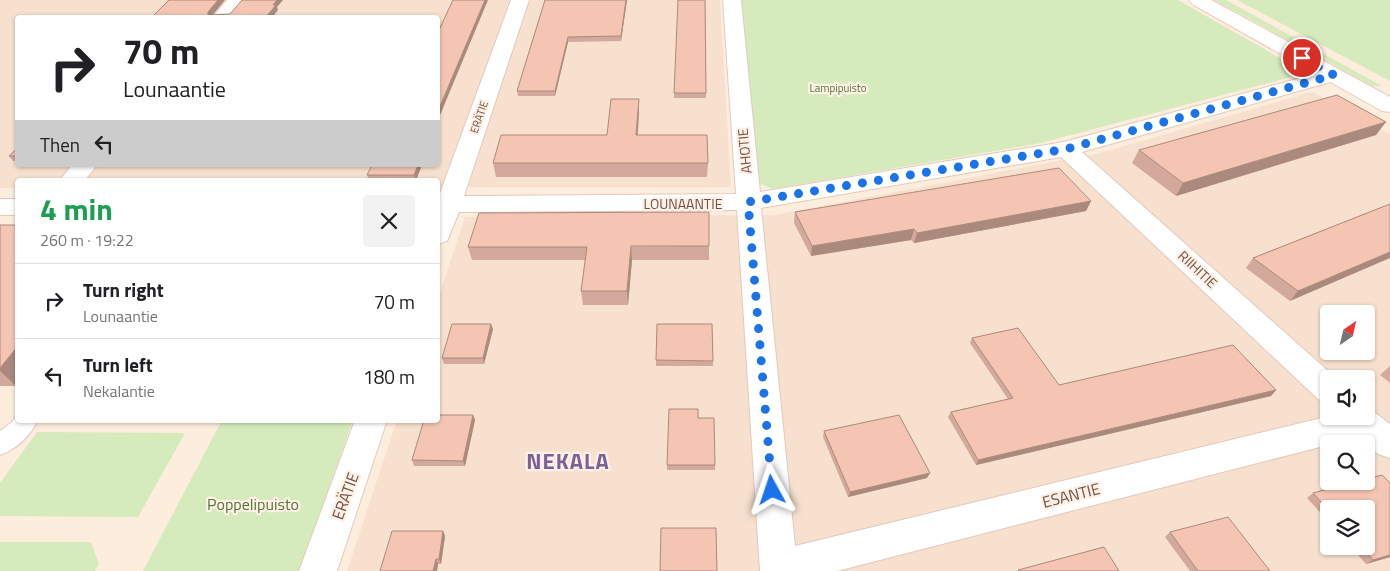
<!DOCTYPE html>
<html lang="en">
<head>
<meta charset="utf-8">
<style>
  :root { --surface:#fff; --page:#f2f2f2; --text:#202124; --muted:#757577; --line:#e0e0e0 }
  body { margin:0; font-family:"Titillium Web",sans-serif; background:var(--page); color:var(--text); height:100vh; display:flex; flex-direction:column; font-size:19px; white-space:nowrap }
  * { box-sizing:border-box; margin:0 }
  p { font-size:16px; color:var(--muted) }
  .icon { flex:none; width:28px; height:28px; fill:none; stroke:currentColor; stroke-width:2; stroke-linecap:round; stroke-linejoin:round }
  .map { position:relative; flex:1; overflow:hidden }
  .panel { position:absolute; left:15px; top:178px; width:425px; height:245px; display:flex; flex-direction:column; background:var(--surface); border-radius:5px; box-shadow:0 1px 4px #0004 }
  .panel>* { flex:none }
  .guide { position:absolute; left:15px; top:15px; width:425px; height:152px; border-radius:5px; box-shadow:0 1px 4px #0004; background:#fff; color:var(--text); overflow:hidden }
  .needle { width:32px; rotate:34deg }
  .fabs { position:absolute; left:1320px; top:305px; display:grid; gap:10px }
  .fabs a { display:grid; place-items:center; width:55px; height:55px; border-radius:5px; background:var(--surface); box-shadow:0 1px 4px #0004; font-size:25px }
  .pin { position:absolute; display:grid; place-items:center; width:42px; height:42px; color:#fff; margin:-21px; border:2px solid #fff; border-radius:50%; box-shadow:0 1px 5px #0007 }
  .me { position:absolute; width:55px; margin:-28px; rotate:355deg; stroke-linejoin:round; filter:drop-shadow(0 0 4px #0008) }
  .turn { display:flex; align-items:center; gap:18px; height:105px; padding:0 25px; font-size:22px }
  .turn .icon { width:65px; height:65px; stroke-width:2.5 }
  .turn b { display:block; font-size:35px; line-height:42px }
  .then { display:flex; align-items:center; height:48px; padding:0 25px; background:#0003; gap:10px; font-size:19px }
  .round { display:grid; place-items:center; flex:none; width:52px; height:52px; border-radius:5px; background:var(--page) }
  .head { display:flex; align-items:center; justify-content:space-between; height:85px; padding:0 25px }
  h1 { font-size:30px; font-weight:700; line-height:38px; color:#1e9e55 }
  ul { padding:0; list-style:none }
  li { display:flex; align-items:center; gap:15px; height:75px; padding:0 25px; border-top:1px solid var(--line) }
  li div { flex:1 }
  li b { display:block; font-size:19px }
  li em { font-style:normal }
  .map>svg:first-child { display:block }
</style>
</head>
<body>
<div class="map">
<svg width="1390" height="571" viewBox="0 0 1390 571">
  <rect width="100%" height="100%" fill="#fdeddd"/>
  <path fill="#f7e0ce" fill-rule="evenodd" d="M 0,0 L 720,0 L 731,187 L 438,187 L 438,180 L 18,180 L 17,188 L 0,188 ZM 18,18 L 438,18 L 438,165 L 18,165 Z
    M 1312,92 L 1390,134 L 1390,571 L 347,571 L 397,420 L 438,420 L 438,299 L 465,217 L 774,215 L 1100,153 ZM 1329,314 L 1366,314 L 1366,351 L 1329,351 ZM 1329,379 L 1366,379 L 1366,416 L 1329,416 ZM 1329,444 L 1366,444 L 1366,481 L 1329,481 ZM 1329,509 L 1366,509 L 1366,546 L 1329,546 Z"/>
  <path fill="#d5ebbc" d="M 742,0 L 1178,0 L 1306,73 L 1041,143 L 773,189 L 758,183 Z
    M 1214,0 L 1226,0 L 1382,86 L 1373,86 Z
    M 1237,0 L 1390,0 L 1390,81 Z
    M 222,420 L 353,420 L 299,571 L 143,571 Z
    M 37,432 L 185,433 L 138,517 L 0,516 L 0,483 Z
    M 0,542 L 91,542 L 99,564 L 95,571 L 0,571 Z"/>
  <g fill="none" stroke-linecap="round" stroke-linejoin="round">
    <defs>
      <path id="lane" d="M 18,413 L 18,420 L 38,420 C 30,436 17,449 0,455 L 0,431 L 12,422 Z"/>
      <path id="street" d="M 227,0 L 246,0 L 231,18 L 212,18 Z
        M 511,0 L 529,0 L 464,196 L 736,194 L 723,0 L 741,0 L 760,192 L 1064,142 L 1334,69 L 1341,71 L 1344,75 L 1341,79 L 1082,152 L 1337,379 L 1329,379 L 1329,403 L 1318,399 L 1061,157 L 761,208 L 795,546 L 1330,416 L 1366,416 L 1366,406 L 1390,424 L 1390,458 L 1378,454 L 1359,437 L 837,571 L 760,571 L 737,210 L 459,212 L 447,241 L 438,244 L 438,196 L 439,196 Z
        M 72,165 L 97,165 L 85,180 L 60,180 Z
        M 0,199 L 18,199 L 18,215 L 0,215 Z
        M 355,420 L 387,420 L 337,571 L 299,571 Z"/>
      <path id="secondary" d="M 1189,0 L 1211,0 L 1390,97 L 1390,112 L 1382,111 L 1192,4 Z"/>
    </defs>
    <use href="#lane" stroke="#e3c9bc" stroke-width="2"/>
    <use href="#street" stroke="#e3c9bc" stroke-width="2"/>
    <use href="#secondary" stroke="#e9c9b9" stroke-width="2"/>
    <use href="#lane" fill="#fff" fill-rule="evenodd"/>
    <use href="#street" fill="#fff" fill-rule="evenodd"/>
    <use href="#secondary" fill="#fff" fill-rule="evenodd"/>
  </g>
  <path fill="#d2a99a" d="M 545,0 L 627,0 L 621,41 L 568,42 L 555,96 L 518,96 L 517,91 Z
    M 705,0 L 706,98 L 674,98 L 674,93 Z
    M 639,99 L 639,113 L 638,135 L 708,163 L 707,177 L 496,177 L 493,163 L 607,135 Z
    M 1376,135 L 1176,196 L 1132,163 L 1139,150 Z
    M 18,148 L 18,161 L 13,161 L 9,156 Z
    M 422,165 L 416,180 L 369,180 L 367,175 Z
    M 1091,201 L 1086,211 L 914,243 L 911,240 L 811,256 L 794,223 L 795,212 Z
    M 1390,204 L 1290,301 L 1246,268 L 1253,258 Z
    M 0,225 L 16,386 L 0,386 Z
    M 709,246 L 709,260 L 632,260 L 628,305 L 583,305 L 581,291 L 585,260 L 472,260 L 468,247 Z
    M 712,324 L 713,366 L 656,366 L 656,360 Z
    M 493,329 L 484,364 L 444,364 L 442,358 Z
    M 972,338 L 1059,385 L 1276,390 L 1271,396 L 976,465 L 948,417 L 951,412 L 1008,399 L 970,343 Z
    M 1390,366 L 1390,383 L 1380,375 Z
    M 473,415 L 475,420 L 465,466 L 414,466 L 412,460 Z
    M 698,418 L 715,465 L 715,470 L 667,470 L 667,465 Z
    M 824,431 L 927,478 L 848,497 L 823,437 Z
    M 1390,483 L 1390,557 L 1366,564 L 1350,546 L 1366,546 L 1329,509 L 1329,522 L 1307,498 L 1313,493 Z
    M 443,531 L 445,536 L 441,564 L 438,564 L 437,571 L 380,571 Z
    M 1170,532 L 1270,571 L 1190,571 L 1165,537 Z"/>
  <path fill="#ab8a7d" d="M 218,0 L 225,0 L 211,17 L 208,15 L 208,12 Z
    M 277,0 L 283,0 L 277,7 L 278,10 L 272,18 L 265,18 L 273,5 Z
    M 485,0 L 488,0 L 438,120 L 438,111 Z
    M 626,0 L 627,0 L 621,41 L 621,36 Z
    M 568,37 L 568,42 L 555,96 L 555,91 Z
    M 639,99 L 639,113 L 636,149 L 636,135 Z
    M 1386,122 L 1376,135 L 1176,196 L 1183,183 Z
    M 418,165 L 422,165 L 416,180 L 414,175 Z
    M 1091,201 L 1086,211 L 914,243 L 917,233 Z
    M 914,229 L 911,240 L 811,256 L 812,246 Z
    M 631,246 L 632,260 L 628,305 L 627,291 Z
    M 1390,252 L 1390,258 L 1290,301 L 1298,291 Z
    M 491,324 L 493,329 L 484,364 L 483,358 Z
    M 18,346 L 18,384 L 16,386 L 0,371 L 0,368 Z
    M 1276,390 L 1271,396 L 976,465 L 978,460 Z
    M 473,415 L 475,420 L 465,466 L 463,461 Z
    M 930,473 L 927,478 L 848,497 L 850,492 Z
    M 443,531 L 445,536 L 441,564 L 439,559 Z
    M 1390,555 L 1390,557 L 1366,564 L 1373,560 Z
    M 436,559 L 438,564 L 437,571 L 433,571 Z"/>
  <path fill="#f4c5b3" stroke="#ab8a7d" d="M 169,0 L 218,0 L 208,12 L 208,15 L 230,14 L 242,0 L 277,0 L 273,5 L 276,5 L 265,18 L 151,18 Z
    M 453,0 L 485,0 L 438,111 L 438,32 Z
    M 545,0 L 626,0 L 621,36 L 568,37 L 555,91 L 517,91 Z
    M 678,0 L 705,0 L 706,93 L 674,93 Z
    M 1337,95 L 1386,122 L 1183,183 L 1139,150 Z
    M 611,99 L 639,99 L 636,135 L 707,135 L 708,163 L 493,163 L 501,135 L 607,135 Z
    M 18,148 L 18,156 L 9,156 Z
    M 372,165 L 418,165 L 414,175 L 367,175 Z
    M 1059,168 L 1091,201 L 917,233 L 914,229 L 812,246 L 795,212 Z
    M 1390,204 L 1390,252 L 1298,291 L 1253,258 Z
    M 709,212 L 709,246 L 631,246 L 627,291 L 581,291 L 587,247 L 468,247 L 479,213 Z
    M 0,225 L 18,225 L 18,346 L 0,368 Z
    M 452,324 L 491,324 L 483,358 L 442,358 Z
    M 657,324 L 712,324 L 713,361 L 656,360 Z
    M 1018,328 L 1059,385 L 1233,345 L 1276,390 L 978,460 L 951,412 L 1013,398 L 972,338 Z
    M 669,409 L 698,409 L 698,418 L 714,418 L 715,465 L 667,465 Z
    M 438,415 L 473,415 L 463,461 L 412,460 L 424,420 L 438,420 Z
    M 899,415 L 930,473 L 850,492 L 824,431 Z
    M 1382,475 L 1390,483 L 1390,555 L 1373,560 L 1361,546 L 1366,546 L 1366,509 L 1329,509 L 1329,511 L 1313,493 L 1357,481 L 1366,481 L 1366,479 Z
    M 1228,517 L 1270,571 L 1198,571 L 1170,532 Z
    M 661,528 L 716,528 L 717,571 L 660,571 Z
    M 392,531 L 443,531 L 439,559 L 436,559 L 433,571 L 380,571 Z
    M 1104,547 L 1119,571 L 1019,571 L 1018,570 Z"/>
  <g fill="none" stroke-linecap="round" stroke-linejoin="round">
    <path stroke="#1a73e8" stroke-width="9" stroke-dasharray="0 16.2" d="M 772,490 L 748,202 L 1066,149 L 1334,75 L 1302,58"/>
  </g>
  <g text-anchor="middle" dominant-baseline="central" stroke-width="4.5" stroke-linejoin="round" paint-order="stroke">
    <g font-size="11" fill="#52753a" stroke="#fff1e5">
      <text x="838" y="88">Lampipuisto</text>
    </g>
    <g font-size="11" fill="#745045" stroke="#fff1e5">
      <text transform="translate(479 117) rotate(-71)">ERÄTIE</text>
    </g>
    <g font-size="14" fill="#745045" stroke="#fff1e5">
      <text transform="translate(744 151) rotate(-95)">AHOTIE</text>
      <text x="683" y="203">LOUNAANTIE</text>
      <text transform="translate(1198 269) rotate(43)">RIIHITIE</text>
    </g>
    <g font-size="16" fill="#745045" stroke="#fff1e5">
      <text transform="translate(1071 495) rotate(-14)">ESANTIE</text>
      <text transform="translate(345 496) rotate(-70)">ERÄTIE</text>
    </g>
    <g font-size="16" fill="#52753a" stroke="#fff1e5">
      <text x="253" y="504">Poppelipuisto</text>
    </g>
    <g font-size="22" font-weight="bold" letter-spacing="1" fill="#7e6098" stroke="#fff1e5">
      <text x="568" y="461">NEKALA</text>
    </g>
  </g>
</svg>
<div class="fabs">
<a><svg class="needle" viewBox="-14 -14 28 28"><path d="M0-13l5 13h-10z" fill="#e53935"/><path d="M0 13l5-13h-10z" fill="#757577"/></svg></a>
<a><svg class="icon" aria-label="sound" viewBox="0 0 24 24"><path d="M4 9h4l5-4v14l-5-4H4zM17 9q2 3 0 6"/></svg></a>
<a><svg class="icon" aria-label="search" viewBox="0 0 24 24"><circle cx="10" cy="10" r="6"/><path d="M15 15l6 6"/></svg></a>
<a><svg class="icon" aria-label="layers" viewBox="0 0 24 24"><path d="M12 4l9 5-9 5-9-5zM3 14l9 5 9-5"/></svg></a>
</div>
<div class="pin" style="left:1302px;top:58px;background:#d93025"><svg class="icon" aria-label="arrive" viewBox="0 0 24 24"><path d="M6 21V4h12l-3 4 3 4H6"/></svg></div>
<svg class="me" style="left:772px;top:490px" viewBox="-20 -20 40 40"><path d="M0-17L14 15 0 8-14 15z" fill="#1a73e8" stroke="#fff" stroke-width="4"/></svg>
<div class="guide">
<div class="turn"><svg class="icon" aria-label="right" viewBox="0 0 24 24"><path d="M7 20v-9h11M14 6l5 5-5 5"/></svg><div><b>70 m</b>Lounaantie</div></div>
<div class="then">Then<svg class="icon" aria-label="left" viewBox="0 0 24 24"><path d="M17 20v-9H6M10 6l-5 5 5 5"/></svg></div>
</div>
<section class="panel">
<div class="head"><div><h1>4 min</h1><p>260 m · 19:22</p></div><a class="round"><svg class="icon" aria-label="close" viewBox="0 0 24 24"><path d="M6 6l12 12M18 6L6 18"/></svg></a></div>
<ul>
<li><svg class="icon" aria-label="right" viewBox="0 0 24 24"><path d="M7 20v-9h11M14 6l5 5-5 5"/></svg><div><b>Turn right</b><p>Lounaantie</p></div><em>70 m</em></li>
<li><svg class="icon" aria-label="left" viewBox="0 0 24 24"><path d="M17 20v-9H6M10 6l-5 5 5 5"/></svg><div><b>Turn left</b><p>Nekalantie</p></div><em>180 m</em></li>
</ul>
</section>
</div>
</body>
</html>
